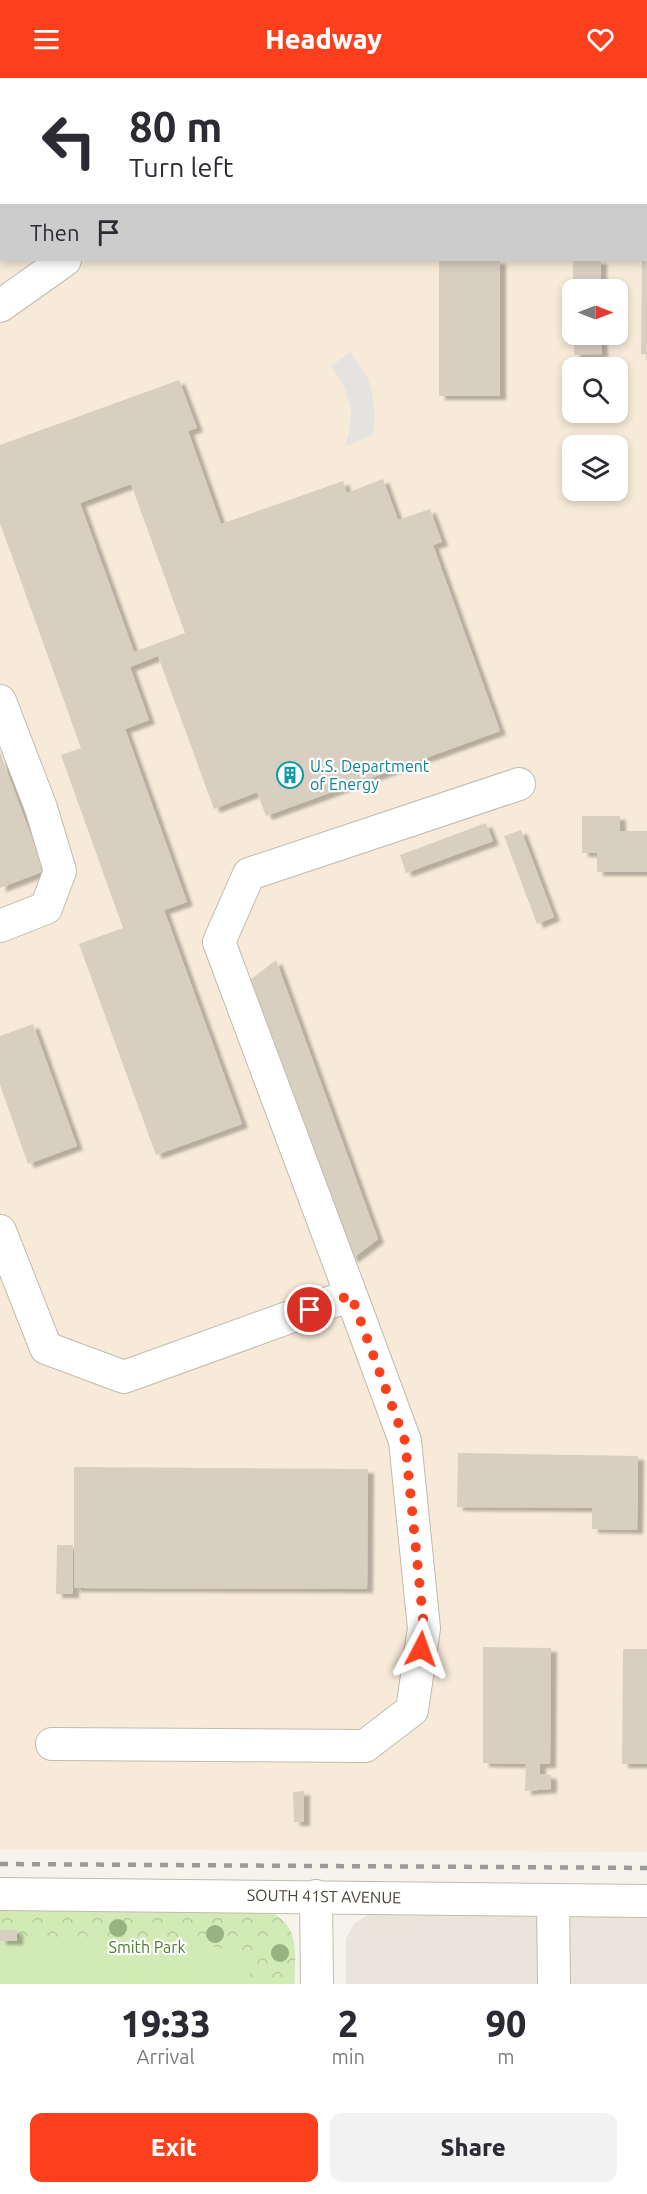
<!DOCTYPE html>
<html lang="en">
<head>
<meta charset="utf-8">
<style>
  :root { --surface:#fff; --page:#f2f2f3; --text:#2b2b33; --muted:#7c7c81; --accent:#fc3f1d }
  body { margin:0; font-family:Ubuntu,sans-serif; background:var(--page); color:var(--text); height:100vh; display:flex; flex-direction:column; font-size:22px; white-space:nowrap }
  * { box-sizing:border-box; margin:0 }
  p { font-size:20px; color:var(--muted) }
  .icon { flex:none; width:33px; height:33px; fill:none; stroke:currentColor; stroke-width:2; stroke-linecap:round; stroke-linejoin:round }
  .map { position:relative; height:1906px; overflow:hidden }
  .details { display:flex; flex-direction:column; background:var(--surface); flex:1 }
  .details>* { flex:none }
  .guide { position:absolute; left:0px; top:0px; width:648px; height:183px; box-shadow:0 3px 9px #0003; background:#fff; color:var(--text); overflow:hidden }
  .needle { width:39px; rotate:90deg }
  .buttons { position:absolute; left:562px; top:201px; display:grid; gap:12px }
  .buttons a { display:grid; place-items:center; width:66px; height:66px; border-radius:12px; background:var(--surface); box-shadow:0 3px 9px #0003; font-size:30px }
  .pin { position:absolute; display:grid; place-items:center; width:51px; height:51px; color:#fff; margin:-26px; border:3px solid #fff; border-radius:50%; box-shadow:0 2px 6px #0007 }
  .me { position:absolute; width:66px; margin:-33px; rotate:4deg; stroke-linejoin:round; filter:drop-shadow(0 0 4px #0008) }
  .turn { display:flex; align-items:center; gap:21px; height:126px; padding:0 30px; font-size:27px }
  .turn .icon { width:78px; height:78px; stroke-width:2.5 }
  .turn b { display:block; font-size:42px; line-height:51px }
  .then { display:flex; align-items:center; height:57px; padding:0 30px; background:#0003; gap:12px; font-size:22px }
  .eta { display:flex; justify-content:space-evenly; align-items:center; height:102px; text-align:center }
  .eta b { font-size:36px; font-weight:800; line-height:42px }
  .primary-button { display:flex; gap:12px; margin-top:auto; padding:12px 30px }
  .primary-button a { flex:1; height:69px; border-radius:12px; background:var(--accent); color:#fff; font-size:24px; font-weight:800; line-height:69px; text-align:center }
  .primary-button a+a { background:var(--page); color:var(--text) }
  header { display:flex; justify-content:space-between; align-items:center; height:78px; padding:0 30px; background:var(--accent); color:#fff; font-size:27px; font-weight:800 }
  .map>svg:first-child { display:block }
</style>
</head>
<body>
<header><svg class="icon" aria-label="menu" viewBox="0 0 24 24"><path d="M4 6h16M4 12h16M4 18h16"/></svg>Headway<svg class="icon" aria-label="heart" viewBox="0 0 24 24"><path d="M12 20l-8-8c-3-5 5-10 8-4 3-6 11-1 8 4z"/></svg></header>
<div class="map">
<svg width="647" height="1906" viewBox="0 0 647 1906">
  <defs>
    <pattern id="park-crowns" width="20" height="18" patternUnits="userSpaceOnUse" patternTransform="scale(1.5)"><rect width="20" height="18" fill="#d2eab5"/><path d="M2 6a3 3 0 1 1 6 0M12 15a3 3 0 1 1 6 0" fill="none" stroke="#b6ca9c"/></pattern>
    <filter id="shadow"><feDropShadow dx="6" dy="4" stdDeviation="1.5" flood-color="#0004"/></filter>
  </defs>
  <rect width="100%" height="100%" fill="#f6f3ec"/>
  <path fill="#eae5da" d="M 367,1837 L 647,1839 L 647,1906 L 346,1906 L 346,1861 L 354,1846 Z"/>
  <path fill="#f7ead8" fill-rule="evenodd" d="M 0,0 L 647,0 L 647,1774 L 0,1771 ZM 2,2 L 646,2 L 646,182 L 2,182 ZM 573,212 L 618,212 L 618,256 L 573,256 ZM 573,290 L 618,290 L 618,334 L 573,334 ZM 573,368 L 618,368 L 618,412 L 573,412 Z"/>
  <path fill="url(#park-crowns)" d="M 0,1832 L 269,1833 C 302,1849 294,1875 295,1906 L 0,1906 Z"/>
  <path fill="#d2eab5" d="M 177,1860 L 252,1877 L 249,1906 L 0,1906 L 0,1864 Z"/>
  <path fill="#e5e3e0" d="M 350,274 L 367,299 L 372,313 L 375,341 L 373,357 L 345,368 L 349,356 L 351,331 L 344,308 L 331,288 Z"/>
  <path fill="#d8cfc1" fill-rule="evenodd" filter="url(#shadow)" d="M 439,182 L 500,182 L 500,318 L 439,318 Z
    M 573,182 L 601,182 L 601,212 L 573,212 Z
    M 642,182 L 647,182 L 647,276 L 641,276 Z
    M 574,256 L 601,256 L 602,276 L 574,277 Z
    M 179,302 L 197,350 L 188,353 L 221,446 L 343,403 L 347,415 L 383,401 L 398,442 L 430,431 L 442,464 L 433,467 L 500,653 L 266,738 L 257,714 L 214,731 L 158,578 L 130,589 L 149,642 L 125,651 L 187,824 L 164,832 L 242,1046 L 156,1077 L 79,866 L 123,850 L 61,677 L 81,670 L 0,445 L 0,367 ZM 131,406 L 185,555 L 134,574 L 80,425 Z
    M 0,674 L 44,793 L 0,810 Z
    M 582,738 L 620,738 L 620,753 L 647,753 L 647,794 L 597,794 L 597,775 L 582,775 Z
    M 486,745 L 493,763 L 406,795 L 400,777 Z
    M 521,752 L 554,839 L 537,846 L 504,758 Z
    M 276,882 L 378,1161 L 352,1181 L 250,902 Z
    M 33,946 L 77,1068 L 28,1086 L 0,1007 L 0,958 Z
    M 458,1375 L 638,1378 L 637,1452 L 592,1451 L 592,1430 L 457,1429 Z
    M 74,1389 L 368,1391 L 367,1511 L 74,1510 Z
    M 57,1467 L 73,1467 L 73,1516 L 56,1516 Z
    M 483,1569 L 551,1570 L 550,1686 L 540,1686 L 540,1696 L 551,1697 L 551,1711 L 525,1713 L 526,1686 L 483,1685 Z
    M 623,1571 L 647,1571 L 647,1686 L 622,1686 Z
    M 304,1713 L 304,1744 L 294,1744 L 293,1714 Z
    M 0,1852 L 17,1852 L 17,1863 L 0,1863 Z"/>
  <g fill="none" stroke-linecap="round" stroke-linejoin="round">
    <defs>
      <path id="minor" d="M 0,228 L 65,182
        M 0,623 L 41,730 L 60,793 L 46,830 L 0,848
        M 0,1153 L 46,1270 L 124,1299 L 351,1217 L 219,864 L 249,796 L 519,706
        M 52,1666 L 365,1668 L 412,1632 L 424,1550 L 405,1363 L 351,1217
        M 0,1816 L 647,1823
        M 316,1818 L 317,1906
        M 553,1822 L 554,1906"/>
    </defs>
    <use href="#minor" stroke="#c2bbae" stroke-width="34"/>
    <use href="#minor" stroke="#fff" stroke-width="32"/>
    <path stroke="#9a9a9a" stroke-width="4.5" stroke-dasharray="8 8" stroke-linecap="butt" d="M 0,1786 L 647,1790"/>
  </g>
  <g fill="#97b381">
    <circle cx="118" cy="1850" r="9"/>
    <circle cx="215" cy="1856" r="9"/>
    <circle cx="280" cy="1875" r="9"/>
  </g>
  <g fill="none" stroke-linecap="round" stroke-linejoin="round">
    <path stroke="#fc3f1d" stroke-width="10" stroke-dasharray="0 18" d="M 310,1232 L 351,1217 L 405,1363 L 424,1550 L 421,1571"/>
  </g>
  <defs>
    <symbol id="building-ring" viewBox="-11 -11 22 22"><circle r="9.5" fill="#fff" stroke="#0f9aa8" stroke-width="1.5"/><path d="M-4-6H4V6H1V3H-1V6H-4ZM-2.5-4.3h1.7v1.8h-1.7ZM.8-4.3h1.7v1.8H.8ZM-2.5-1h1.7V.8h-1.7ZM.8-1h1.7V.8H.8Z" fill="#0f9aa8"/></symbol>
  </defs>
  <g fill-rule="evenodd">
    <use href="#building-ring" x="275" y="682" width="30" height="30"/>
  </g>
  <g text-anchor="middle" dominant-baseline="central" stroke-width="4.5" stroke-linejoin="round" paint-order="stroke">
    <g font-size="16" fill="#0d838f" stroke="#fff" text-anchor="start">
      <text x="310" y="688">U.S. Department<tspan x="310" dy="18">of Energy</tspan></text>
    </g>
    <g font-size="16" fill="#4b4439" stroke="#fff">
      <text transform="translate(324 1818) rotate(1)">SOUTH 41ST AVENUE</text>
    </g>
    <g font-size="16" fill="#4a7f2a" stroke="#fff">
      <text x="147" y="1869">Smith Park</text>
    </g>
  </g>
</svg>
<div class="buttons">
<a><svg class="needle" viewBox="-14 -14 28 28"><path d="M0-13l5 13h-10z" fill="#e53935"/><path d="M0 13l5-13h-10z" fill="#7c7c81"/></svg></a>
<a><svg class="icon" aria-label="search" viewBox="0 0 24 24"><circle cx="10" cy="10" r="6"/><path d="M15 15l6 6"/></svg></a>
<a><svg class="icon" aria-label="layers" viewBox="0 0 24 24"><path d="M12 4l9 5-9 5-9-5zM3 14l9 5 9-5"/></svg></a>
</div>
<div class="pin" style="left:310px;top:1232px;background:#d93025"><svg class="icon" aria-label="arrive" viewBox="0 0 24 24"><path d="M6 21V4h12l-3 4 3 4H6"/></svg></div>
<svg class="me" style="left:421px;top:1571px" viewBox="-20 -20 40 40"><path d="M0-17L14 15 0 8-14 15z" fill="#fc3f1d" stroke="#fff" stroke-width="4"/></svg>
<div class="guide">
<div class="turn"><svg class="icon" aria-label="left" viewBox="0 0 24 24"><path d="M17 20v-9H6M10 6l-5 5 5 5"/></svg><div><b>80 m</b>Turn left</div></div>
<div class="then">Then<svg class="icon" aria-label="arrive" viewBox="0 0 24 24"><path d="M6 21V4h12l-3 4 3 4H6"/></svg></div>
</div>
</div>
<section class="details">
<div class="eta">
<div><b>19:33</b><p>Arrival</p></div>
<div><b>2</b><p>min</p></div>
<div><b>90</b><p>m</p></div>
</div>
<div class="primary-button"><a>Exit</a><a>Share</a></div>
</section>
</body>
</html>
